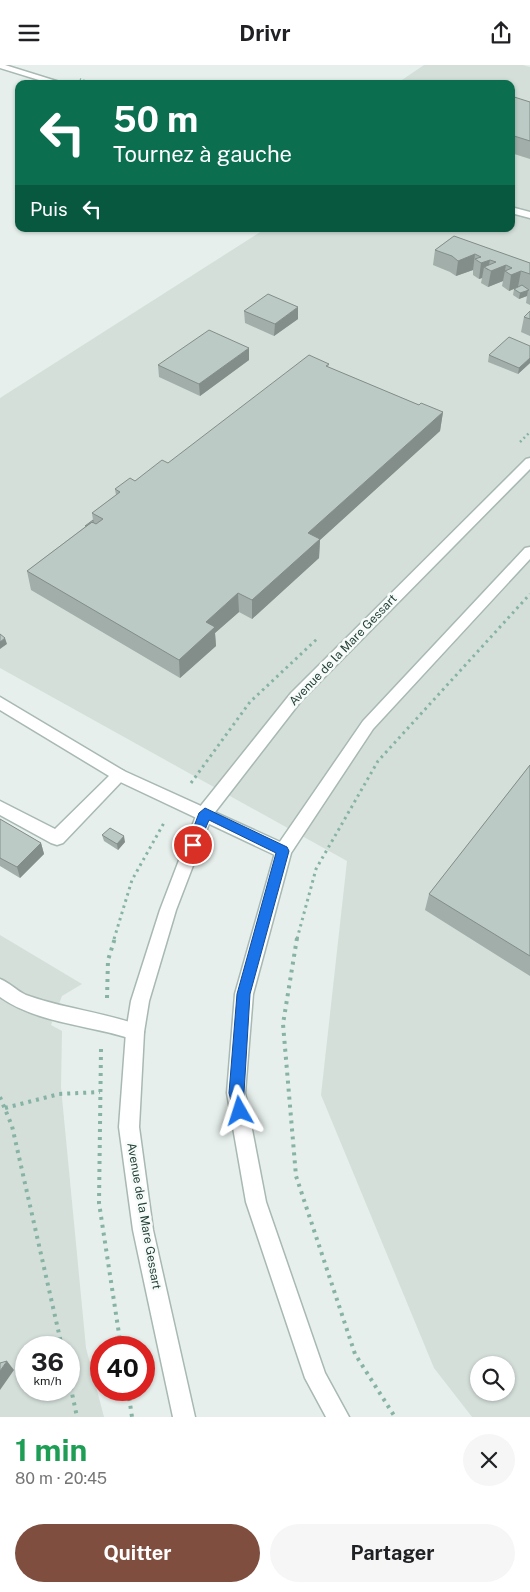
<!DOCTYPE html>
<html lang="fr">
<head>
<meta charset="utf-8">
<style>
  :root { --surface:#fff; --page:#f6f6f6; --text:#202124; --muted:#757577; --accent:#7f4e3f }
  body { margin:0; font-family:"Public Sans",sans-serif; background:var(--page); color:var(--text); height:100vh; display:flex; flex-direction:column; font-size:19px; white-space:nowrap }
  * { box-sizing:border-box; margin:0 }
  p { font-size:16px; color:var(--muted) }
  .icon { flex:none; width:28px; height:28px; fill:none; stroke:currentColor; stroke-width:2; stroke-linecap:round; stroke-linejoin:round }
  .map { position:relative; height:1352px; overflow:hidden }
  .side { display:flex; flex-direction:column; background:var(--surface); flex:1 }
  .side>* { flex:none }
  .guide { position:absolute; left:15px; top:15px; width:500px; height:152px; border-radius:10px; box-shadow:0 1px 4px #0004; background:#0b6e4f; color:#fff; overflow:hidden }
  .fabs { position:absolute; left:470px; top:1291px; display:grid; gap:10px }
  .fabs a { display:grid; place-items:center; width:45px; height:45px; border-radius:50%; background:var(--surface); box-shadow:0 1px 4px #0004; font-size:25px }
  .speed { position:absolute; left:15px; top:1271px; display:flex; gap:10px; font-size:25px; font-weight:700; text-align:center }
  .speed>* { display:grid; place-content:center; width:65px; height:65px; border-radius:50%; background:var(--surface); box-shadow:0 1px 4px #0004; line-height:1 }
  .speed small { font-size:12px; font-weight:400 }
  .speed .limit { border:8px solid #d22; background:#fff; color:#111 }
  .pin { position:absolute; display:grid; place-items:center; width:42px; height:42px; color:#fff; margin:-21px; border:2px solid #fff; border-radius:50%; box-shadow:0 1px 5px #0007 }
  .me { position:absolute; width:55px; margin:-28px; rotate:354deg; stroke-linejoin:round; filter:drop-shadow(0 0 4px #0008) }
  .turn { display:flex; align-items:center; gap:18px; height:105px; padding:0 15px; font-size:22px }
  .turn .icon { width:65px; height:65px; stroke-width:2.5 }
  .turn b { display:block; font-size:35px; line-height:42px }
  .then { display:flex; align-items:center; height:48px; padding:0 15px; background:#0003; gap:10px; font-size:19px }
  .round { display:grid; place-items:center; flex:none; width:52px; height:52px; border-radius:26px; background:var(--page) }
  .head { display:flex; align-items:center; justify-content:space-between; height:85px; padding:0 15px }
  h1 { font-size:30px; font-weight:700; line-height:38px; color:#1e9e55 }
  .cta { display:flex; gap:10px; margin-top:auto; padding:10px 15px }
  .cta a { flex:1; height:58px; border-radius:30px; background:var(--accent); color:#fff; font-size:20px; font-weight:700; line-height:58px; text-align:center }
  .cta a+a { background:var(--page); color:var(--text) }
  header { display:flex; justify-content:space-between; align-items:center; height:65px; padding:0 15px; background:var(--surface); font-size:22px; font-weight:700 }
  .map>svg:first-child { display:block }
</style>
</head>
<body>
<header><svg class="icon" aria-label="menu" viewBox="0 0 24 24"><path d="M4 6h16M4 12h16M4 18h16"/></svg>Drivr<svg class="icon" aria-label="share" viewBox="0 0 24 24"><path d="M12 15V3M7 8l5-5 5 5M5 13v7h14v-7"/></svg></header>
<div class="map">
<svg width="530" height="1352" viewBox="0 0 530 1352">
  <rect width="100%" height="100%" fill="#e6efeb"/>
  <path fill="#d4dfda" fill-rule="evenodd" d="M 424,0 L 523,0 L 530,2 L 530,1352 L 472,1352 L 434,1303 L 321,1030 L 347,796 L 0,603 L 0,333 L 265,164 L 511,164 L 511,19 L 396,19 ZM 479,1300 L 506,1300 L 506,1328 L 479,1328 Z
    M 0,870 L 82,919 L 62,931 L 51,960 L 62,966 L 61,1022 L 86,1283 L 104,1352 L 0,1352 ZM 26,1282 L 69,1282 L 69,1325 L 26,1325 Z"/>
  <g fill="none" stroke-linecap="round" stroke-linejoin="round">
    <defs>
      <path id="service" d="M 119,704 L 124,706 L 127,710 L 124,714 L 63,778 L 57,780 L 51,778 L 0,750 L 0,736 L 55,764 L 114,706 Z
        M 0,914 C 10,918 17,926 26,930 C 64,944 104,947 141,961 L 144,967 L 141,973 L 135,975 C 92,960 38,959 0,932 Z"/>
      <path id="minor" d="M 0,632 L 124,706 L 289,781 L 291,786 L 289,791 L 283,793 L 277,791 L 114,714 L 0,645 Z"/>
      <path id="tertiary" d="M 0,0 L 5,0 L 66,19 L 52,19 L 0,3 Z
        M 511,142 L 530,147 L 530,153 L 511,148 Z
        M 530,393 L 530,404 L 301,636 L 212,751 L 176,845 L 149,936 L 144,967 L 139,1062 L 153,1165 L 195,1352 L 173,1352 L 133,1165 L 119,1062 L 126,967 L 131,936 L 160,845 L 199,743 L 291,628 L 526,394 Z
        M 530,482 L 530,494 L 373,664 L 291,788 L 253,929 L 245,1028 L 266,1137 L 325,1308 L 349,1352 L 326,1352 L 305,1313 L 246,1137 L 227,1028 L 235,929 L 277,781 L 363,656 L 525,483 Z"/>
    </defs>
    <use href="#service" stroke="#a8b8b2" stroke-width="3"/>
    <use href="#minor" stroke="#a8b8b2" stroke-width="3"/>
    <use href="#tertiary" stroke="#a8b8b2" stroke-width="3"/>
    <path stroke="#86b3a5" stroke-width="2" stroke-dasharray="1 2.5" stroke-linecap="butt" d="M 80,14 L 94,19"/>
    <path stroke="#86b3a5" stroke-width="2.5" stroke-dasharray="2 3" stroke-linecap="butt" d="M 520,377 L 530,367"/>
    <path stroke="#86b3a5" stroke-width="3" stroke-dasharray="2.5 4" stroke-linecap="butt" d="M 191,718 L 250,637 L 318,573
      M 114,874 L 132,815 L 165,756
      M 297,874 L 316,804 L 378,696 L 530,529"/>
    <path stroke="#86b3a5" stroke-width="4" stroke-dasharray="3 5" stroke-linecap="butt" d="M 297,873 L 283,959 L 296,1111 L 355,1289 L 395,1352
      M 107,933 L 108,895 L 115,873
      M 101,984 L 99,1138 L 121,1282
      M 0,1032 L 12,1061 L 62,1282
      M 5,1043 L 59,1029 L 100,1027
      M 69,1314 L 77,1352
      M 128,1325 L 132,1352"/>
    <use href="#service" fill="#fff" fill-rule="evenodd"/>
    <use href="#minor" fill="#fff" fill-rule="evenodd"/>
    <use href="#tertiary" fill="#fff" fill-rule="evenodd"/>
  </g>
  <path fill="#a1aea9" d="M 511,31 L 530,37 L 530,94 L 511,88 Z
    M 454,171 L 530,198 L 530,240 L 526,238 L 527,231 L 519,234 L 513,230 L 514,224 L 509,226 L 502,221 L 503,216 L 488,222 L 481,218 L 482,213 L 479,214 L 473,210 L 473,205 L 456,211 L 450,207 L 433,200 L 435,185 Z
    M 244,246 L 298,254 L 274,271 L 245,258 Z
    M 530,246 L 530,271 L 521,267 L 524,252 Z
    M 530,281 L 530,298 L 518,309 L 488,297 L 489,290 Z
    M 249,295 L 200,331 L 159,312 L 158,300 Z
    M 329,299 L 328,302 L 419,340 L 443,347 L 440,366 L 320,475 L 319,493 L 252,554 L 239,547 L 215,568 L 216,581 L 180,613 L 31,525 L 27,506 L 85,462 L 85,461 L 93,455 L 92,448 L 116,430 L 115,424 L 135,416 L 168,398 Z
    M 530,700 L 530,911 L 425,845 L 429,829 Z
    M 0,754 L 41,778 L 44,789 L 20,813 L 0,801 Z
    M 102,770 L 125,777 L 118,785 L 104,776 Z"/>
  <path fill="#838d89" d="M 475,189 L 473,205 L 456,211 L 458,196 Z
    M 490,195 L 488,205 L 484,202 L 482,213 L 479,214 L 481,198 Z
    M 506,200 L 503,216 L 488,222 L 491,206 Z
    M 521,206 L 518,222 L 509,226 L 511,210 Z
    M 528,225 L 527,231 L 519,234 L 520,228 Z
    M 298,242 L 298,254 L 274,271 L 275,259 Z
    M 249,283 L 249,295 L 200,331 L 199,319 Z
    M 530,293 L 530,298 L 518,309 L 519,303 Z
    M 443,347 L 440,366 L 320,475 L 319,493 L 252,554 L 252,535 L 308,468 Z
    M 238,528 L 239,547 L 215,568 L 216,581 L 180,613 L 179,595 L 206,557 Z
    M 5,573 L 7,579 L 0,584 L 0,577 Z
    M 124,771 L 125,777 L 118,785 L 117,779 Z
    M 41,778 L 44,789 L 20,813 L 17,802 Z
    M 7,1296 L 14,1305 L 0,1325 L 0,1306 Z"/>
  <path fill="#bbcac4" stroke="#838d89" d="M 511,31 L 530,37 L 530,76 L 511,70 Z
    M 454,171 L 530,198 L 530,209 L 521,206 L 511,210 L 505,206 L 512,203 L 506,200 L 491,206 L 484,202 L 496,197 L 490,195 L 481,198 L 475,194 L 481,192 L 475,189 L 458,196 L 452,191 L 435,185 Z
    M 522,220 L 529,225 L 520,228 L 514,224 Z
    M 268,229 L 298,242 L 275,259 L 244,246 Z
    M 530,246 L 530,254 L 524,252 Z
    M 209,265 L 249,283 L 199,319 L 158,300 Z
    M 509,272 L 530,281 L 530,293 L 519,303 L 489,290 Z
    M 309,290 L 329,299 L 326,301 L 419,340 L 421,338 L 443,347 L 308,468 L 320,474 L 252,535 L 238,528 L 206,557 L 215,562 L 179,595 L 27,506 L 92,457 L 96,459 L 103,454 L 92,448 L 120,427 L 115,424 L 130,413 L 135,416 L 162,395 L 168,398 Z
    M 93,455 L 93,458 L 92,457 L 86,461 L 85,461 Z
    M 0,569 L 5,573 L 0,577 Z
    M 530,700 L 530,891 L 429,829 Z
    M 0,754 L 41,778 L 17,802 L 0,793 Z
    M 110,763 L 124,771 L 117,779 L 102,770 Z
    M 7,1296 L 0,1306 L 0,1298 Z"/>
  <path fill="#1a73e8" stroke="#114b97" d="M 205,743 L 287,782 L 289,786 L 250,929 L 244,1028 L 247,1046 L 245,1051 L 240,1053 L 235,1051 L 229,1028 L 237,929 L 276,788 L 209,755 L 197,784 L 189,784 L 187,780 L 199,748 Z"/>
  <g text-anchor="middle" dominant-baseline="central" stroke-width="5" stroke-linejoin="round" paint-order="stroke">
    <g font-size="12" fill="#24423a" stroke="#f7fbf9">
      <text transform="translate(343 585) rotate(-46)">Avenue de la Mare Gessart</text>
      <text transform="translate(144 1151) rotate(80)">Avenue de la Mare Gessart</text>
    </g>
  </g>
</svg>
<div class="fabs">
<a><svg class="icon" aria-label="search" viewBox="0 0 24 24"><circle cx="10" cy="10" r="6"/><path d="M15 15l6 6"/></svg></a>
</div>
<div class="speed"><div>36<small>km/h</small></div><div class="limit">40</div></div>
<div class="pin" style="left:193px;top:780px;background:#d93025"><svg class="icon" aria-label="arrive" viewBox="0 0 24 24"><path d="M6 21V4h12l-3 4 3 4H6"/></svg></div>
<svg class="me" style="left:240px;top:1046px" viewBox="-20 -20 40 40"><path d="M0-17L14 15 0 8-14 15z" fill="#1a73e8" stroke="#fff" stroke-width="4"/></svg>
<div class="guide">
<div class="turn"><svg class="icon" aria-label="left" viewBox="0 0 24 24"><path d="M17 20v-9H6M10 6l-5 5 5 5"/></svg><div><b>50 m</b>Tournez à gauche</div></div>
<div class="then">Puis<svg class="icon" aria-label="left" viewBox="0 0 24 24"><path d="M17 20v-9H6M10 6l-5 5 5 5"/></svg></div>
</div>
</div>
<section class="side">
<div class="head"><div><h1>1 min</h1><p>80 m · 20:45</p></div><a class="round"><svg class="icon" aria-label="close" viewBox="0 0 24 24"><path d="M6 6l12 12M18 6L6 18"/></svg></a></div>
<div class="cta"><a>Quitter</a><a>Partager</a></div>
</section>
</body>
</html>
